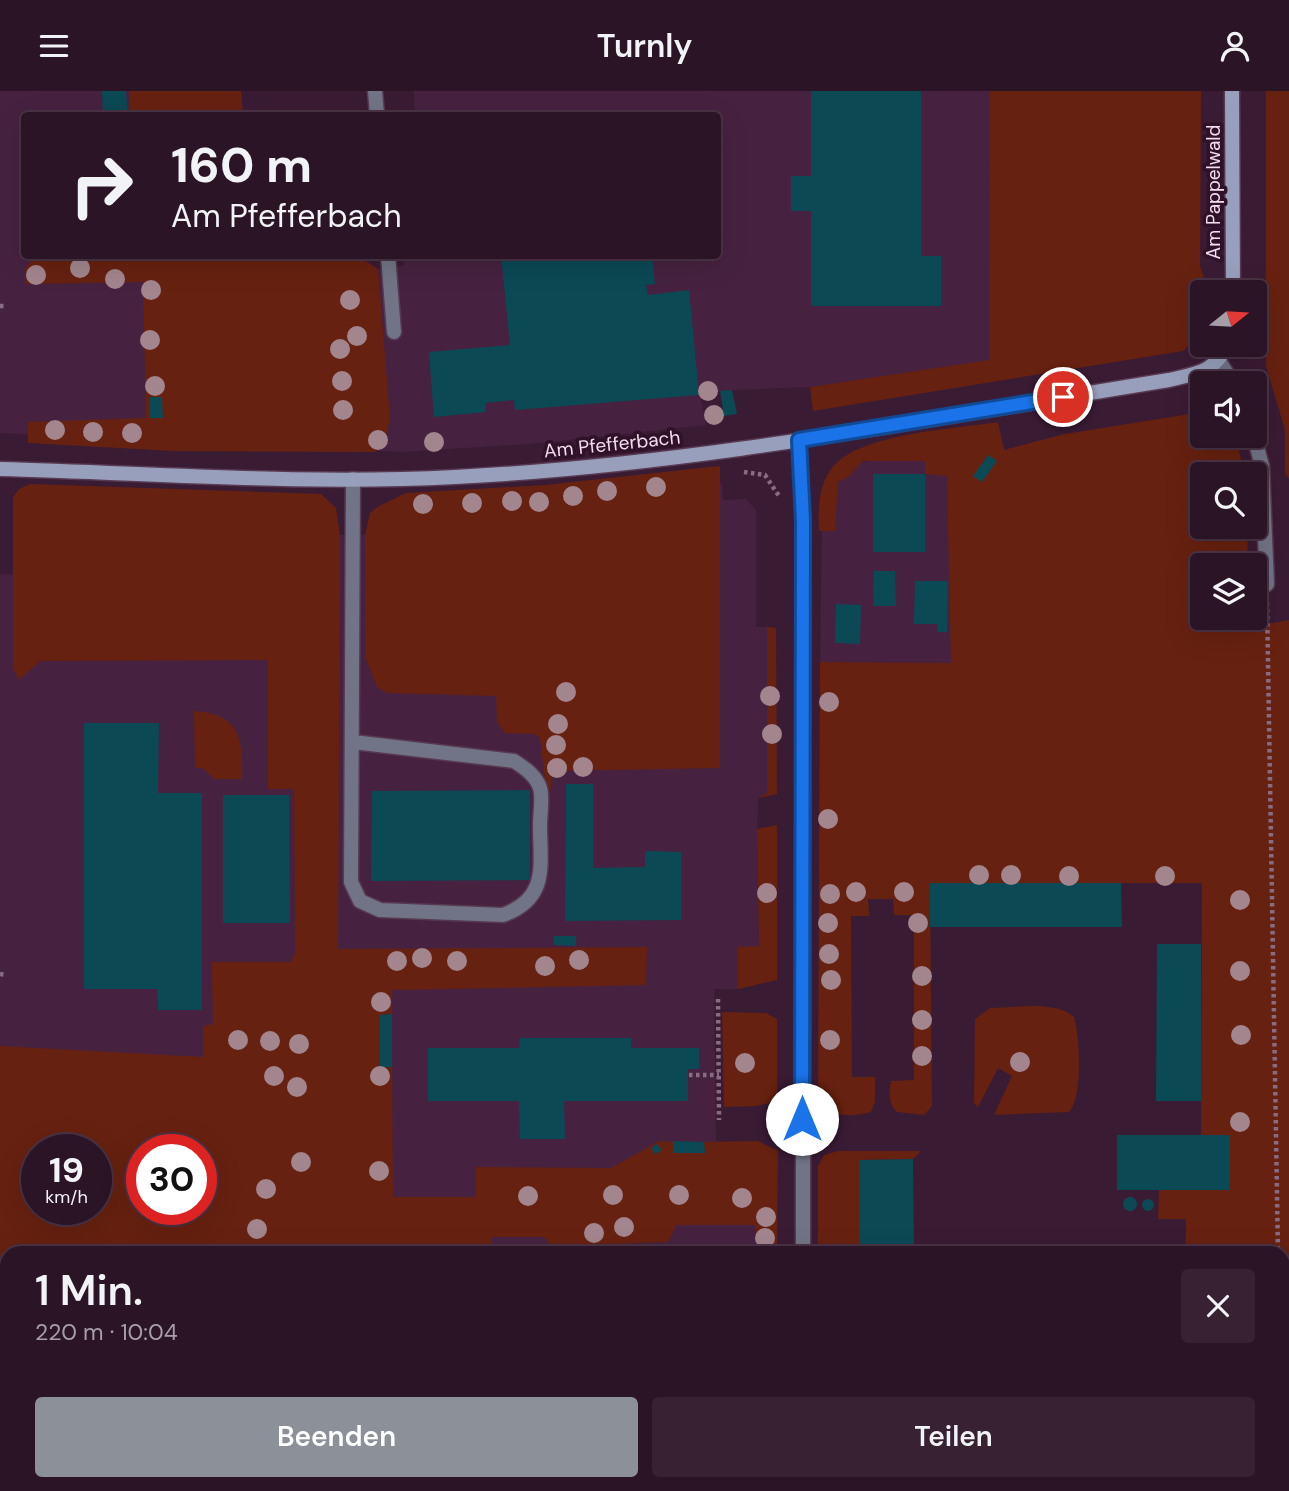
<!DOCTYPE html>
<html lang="de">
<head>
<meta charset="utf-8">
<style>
  :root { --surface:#2c1427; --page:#382133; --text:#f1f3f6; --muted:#a69ea7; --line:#483344; --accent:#8c9099 }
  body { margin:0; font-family:"DM Sans",sans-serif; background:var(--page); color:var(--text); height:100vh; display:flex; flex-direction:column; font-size:26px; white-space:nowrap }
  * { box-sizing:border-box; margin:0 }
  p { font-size:23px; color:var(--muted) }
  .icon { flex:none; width:38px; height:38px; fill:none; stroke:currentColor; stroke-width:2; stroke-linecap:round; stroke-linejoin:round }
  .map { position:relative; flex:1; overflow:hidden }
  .panel { position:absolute; left:0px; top:1155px; width:1290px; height:245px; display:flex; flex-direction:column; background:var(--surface); border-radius:21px 21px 0 0; box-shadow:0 7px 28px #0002,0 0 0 2px var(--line) }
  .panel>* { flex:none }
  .banner { position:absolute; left:21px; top:21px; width:700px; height:147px; border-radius:7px; box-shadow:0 7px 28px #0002,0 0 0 2px var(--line); background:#2c1427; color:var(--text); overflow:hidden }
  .needle { width:46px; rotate:72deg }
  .controls { position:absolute; left:1190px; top:189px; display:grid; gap:14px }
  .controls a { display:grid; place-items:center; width:77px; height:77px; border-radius:7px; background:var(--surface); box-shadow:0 7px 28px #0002,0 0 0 2px var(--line); font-size:35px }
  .speed { position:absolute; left:21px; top:1043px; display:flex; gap:14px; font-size:35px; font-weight:700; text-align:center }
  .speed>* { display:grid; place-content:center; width:91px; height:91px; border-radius:50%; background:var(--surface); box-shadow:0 7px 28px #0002,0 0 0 2px var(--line); line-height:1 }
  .speed small { font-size:18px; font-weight:400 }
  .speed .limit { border:10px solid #d22; background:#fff; color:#111 }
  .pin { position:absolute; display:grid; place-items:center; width:60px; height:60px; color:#fff; margin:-30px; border:4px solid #fff; border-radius:50%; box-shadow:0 2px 7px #0007 }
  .me { position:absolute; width:77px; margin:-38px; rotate:0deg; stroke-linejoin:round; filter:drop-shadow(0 0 5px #0008) }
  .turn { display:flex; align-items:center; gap:24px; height:147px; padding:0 35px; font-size:32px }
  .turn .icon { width:91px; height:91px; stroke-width:2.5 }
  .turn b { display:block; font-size:49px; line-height:60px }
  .round { display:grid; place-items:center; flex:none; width:74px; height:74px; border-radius:7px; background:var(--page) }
  .head { display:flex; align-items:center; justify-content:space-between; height:119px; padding:0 35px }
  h1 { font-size:42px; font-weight:600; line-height:52px }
  .button { display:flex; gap:14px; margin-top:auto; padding:14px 35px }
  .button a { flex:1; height:80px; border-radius:7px; background:var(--accent); color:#fff; font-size:28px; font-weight:600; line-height:80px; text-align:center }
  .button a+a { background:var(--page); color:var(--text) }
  header { display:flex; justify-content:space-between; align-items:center; height:91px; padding:0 35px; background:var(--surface); font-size:32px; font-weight:600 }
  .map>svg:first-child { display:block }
</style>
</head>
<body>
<header><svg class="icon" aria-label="menu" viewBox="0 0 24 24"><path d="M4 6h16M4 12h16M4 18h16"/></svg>Turnly<svg class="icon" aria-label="person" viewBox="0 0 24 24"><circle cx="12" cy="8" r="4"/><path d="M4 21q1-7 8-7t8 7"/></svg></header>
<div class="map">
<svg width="1289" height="1400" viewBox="0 0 1289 1400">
  <rect width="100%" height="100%" fill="#3a1b34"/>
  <path fill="#462240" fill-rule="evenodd" d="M 0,0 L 241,0 L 243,24 L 24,24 L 24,164 L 357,164 L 378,178 L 404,175 L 403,164 L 718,164 L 718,24 L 415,24 L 414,0 L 1201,0 L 989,270 L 810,296 L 732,299 L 700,304 L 706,334 L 541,352 L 403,361 L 0,342 Z
    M 1065,343 L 951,572 L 820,571 L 822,431 L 832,392 L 857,372 L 1003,353 L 1004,359 Z
    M 722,393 L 723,409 L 746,408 L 756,419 L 756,536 L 767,536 L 767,702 L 758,708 L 757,738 L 759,856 L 738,856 L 738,898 L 714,898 L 716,1048 L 757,1114 L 757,1162 L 7,1162 L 7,1393 L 321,1393 L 321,1400 L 0,1400 L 0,483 L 320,498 L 320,444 L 369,444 ZM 37,1059 L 96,1059 L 96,1118 L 37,1118 ZM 142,1059 L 201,1059 L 201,1118 L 142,1118 Z
    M 840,1393 L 1214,1393 L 1214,1400 L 840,1400 Z"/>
  <path fill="#672110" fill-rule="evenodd" d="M 129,0 L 241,0 L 243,24 L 129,24 Z
    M 990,0 L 1201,0 L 1200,174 L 1207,198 L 1207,201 L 1202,201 L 1201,243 L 1183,260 L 813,320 L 810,296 L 989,269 Z
    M 1266,0 L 1289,0 L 1289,388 L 1285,382 L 1285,339 L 1266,275 Z
    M 37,164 L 357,165 L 378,178 L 390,328 L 385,349 L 375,361 L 370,361 L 173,360 L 28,352 L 28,331 L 146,327 L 143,191 L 25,193 L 25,177 Z
    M 1202,321 L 1202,345 L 1235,345 L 1245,383 L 1202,383 L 1202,436 L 1247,436 L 1248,474 L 1202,474 L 1202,527 L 1250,527 L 1250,536 L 1289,529 L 1289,1400 L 1214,1400 L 1214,1393 L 1283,1393 L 1283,1162 L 1186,1162 L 1186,1128 L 1158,1128 L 1159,1099 L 1230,1099 L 1230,1044 L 1201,1044 L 1202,792 L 930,792 L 932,1015 L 924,1024 L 897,1021 C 888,1013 889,1000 891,990 L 914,989 L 914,824 L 894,824 L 893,808 L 868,808 L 869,825 L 851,825 L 852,986 L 875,986 L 875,1011 L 871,1021 C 857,1025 836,1026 823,1019 L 818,1007 L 820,571 L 951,572 L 947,385 L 925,383 L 925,370 L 863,370 L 848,386 L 838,391 L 835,440 L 819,440 C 818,419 818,395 832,377 C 859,342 956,338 998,331 L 1004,359 L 1065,343 Z
    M 720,375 L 720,677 L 551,680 L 551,701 L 545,689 L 540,647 L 534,643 L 505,642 L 497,631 L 496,605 L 387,602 L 377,596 L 365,566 L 365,444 L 370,422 L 379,415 L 406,402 L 545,394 Z
    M 30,393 L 321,403 L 336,417 L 340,444 L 338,858 L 647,856 L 646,894 L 392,899 L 392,923 L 380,924 L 380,975 L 392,976 L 393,1106 L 475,1106 L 476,1076 L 611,1077 L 659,1050 L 673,1051 L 673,1062 L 704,1062 L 704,1051 L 758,1050 L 778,1060 L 777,1153 L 757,1154 L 755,1134 L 676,1134 L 668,1151 L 552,1155 L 544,1146 L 492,1146 L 491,1162 L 7,1162 L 7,1393 L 321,1393 L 321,1400 L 0,1400 L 0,955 L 203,966 L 203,935 L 213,933 L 212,871 L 291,871 L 295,862 L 294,698 L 268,698 L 268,569 L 40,570 L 19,589 L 13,577 L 13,406 L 19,398 ZM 37,1059 L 96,1059 L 96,1118 L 37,1118 ZM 142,1059 L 201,1059 L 201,1118 L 142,1118 Z
    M 767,536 L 776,537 L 777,703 L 758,707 L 767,702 Z
    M 194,620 C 241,623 243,649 242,688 L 214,688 L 203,677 L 195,677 Z
    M 777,734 L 777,889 L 738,898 L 738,856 L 759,855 L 757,738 Z
    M 990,917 C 1015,917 1054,909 1074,926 C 1080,946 1083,1006 1069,1021 L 994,1024 L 1012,985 L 998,977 L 978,1016 L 974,1012 L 975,928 Z
    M 722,921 L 766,922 L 777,928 L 777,1006 L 769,1012 L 757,1015 L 724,1016 Z
    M 838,1060 L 921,1060 L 913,1068 L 859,1069 L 859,1162 L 818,1162 L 818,1075 L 824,1064 Z
    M 818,1393 L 850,1393 L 850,1400 L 818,1400 Z"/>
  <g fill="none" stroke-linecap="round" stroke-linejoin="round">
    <path stroke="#95835a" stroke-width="9" d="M 1250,1400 L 1250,1393"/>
  </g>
  <path fill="#0b4955" d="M 102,0 L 126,0 L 128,24 L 103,24 Z
    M 811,0 L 921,0 L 921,165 L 941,165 L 941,215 L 811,215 L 811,120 L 791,120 L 791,85 L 811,85 Z
    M 501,164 L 652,164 L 655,193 L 646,194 L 648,204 L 689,199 L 699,304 L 515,319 L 514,309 L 485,312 L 486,321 L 434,326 L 429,261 L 510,254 Z
    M 732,299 L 737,323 L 724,325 L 720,300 Z
    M 150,306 L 162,306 L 163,327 L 150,327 Z
    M 988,364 L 997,370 L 982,391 L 973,385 Z
    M 873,383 L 925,383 L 925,461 L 873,461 Z
    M 874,480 L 895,480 L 896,515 L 873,515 Z
    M 915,490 L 948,490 L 947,541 L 937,541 L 938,533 L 914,533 Z
    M 836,513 L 861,514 L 860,553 L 835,552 Z
    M 84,632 L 159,632 L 158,702 L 202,702 L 202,919 L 158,919 L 157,898 L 84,898 Z
    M 566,693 L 593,693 L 593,777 L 645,776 L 645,760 L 681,761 L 681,829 L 565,830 Z
    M 530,699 L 530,789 L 371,790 L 372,700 Z
    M 223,704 L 289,704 L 290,832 L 223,832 Z
    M 930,792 L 1121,792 L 1122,836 L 930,836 Z
    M 554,845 L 576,845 L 576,855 L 554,854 Z
    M 1157,853 L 1201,853 L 1201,1010 L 1156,1010 Z
    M 392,923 L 392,976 L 380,976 L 380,924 Z
    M 520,947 L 631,947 L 631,957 L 699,957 L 699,978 L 688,978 L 688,1010 L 564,1010 L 565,1048 L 520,1048 L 519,1010 L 428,1010 L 428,957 L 519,957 Z
    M 1117,1044 L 1230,1044 L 1230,1099 L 1117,1099 Z
    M 673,1050 L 704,1051 L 705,1062 L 673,1062 Z
    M 657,1053 L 662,1059 L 655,1063 L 651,1057 Z
    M 913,1068 L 914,1162 L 859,1162 L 859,1069 Z
    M1123 1113a7 7 0 1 1 14 0a7 7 0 1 1-14 0Z
    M1142 1114a6 6 0 1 1 12 0a6 6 0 1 1-12 0Z
    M 897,1393 L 1188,1393 L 1188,1400 L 897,1400 Z"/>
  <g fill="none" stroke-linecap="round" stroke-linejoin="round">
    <defs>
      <path id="lane" d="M 375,0 L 377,24
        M 388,164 L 394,241
        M 353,388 L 351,791 L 360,810 L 380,819 L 503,824 C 549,807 540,775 540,734 C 540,723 543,707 540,697 C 536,684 523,676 514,670 L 353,651"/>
      <path id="street" d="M 1219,270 L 1233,292
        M 1254,345 L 1262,375 L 1267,493
        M 799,349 L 803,430 L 803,1162
        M 803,1400 L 803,1393"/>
      <path id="secondary" d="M 1232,0 L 1233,201
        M 0,378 C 152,382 303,394 455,386 C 695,374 932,327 1169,289 C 1197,282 1214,282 1227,254"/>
    </defs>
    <use href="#lane" stroke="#573a51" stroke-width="17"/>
    <use href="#street" stroke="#573a51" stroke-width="17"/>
    <use href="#secondary" stroke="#573a51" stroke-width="17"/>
    <path stroke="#886d82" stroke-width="4.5" stroke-dasharray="3.5 3.5" stroke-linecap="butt" d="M 0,215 L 7,215
      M 744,381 L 765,384 L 779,405
      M 1267,511 L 1278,1162
      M 0,883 L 6,884
      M 718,908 L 719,1029
      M 689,984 L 719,984
      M 1283,1261 L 1286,1287 L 1286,1400"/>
    <use href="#lane" stroke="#707486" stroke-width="14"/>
    <use href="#street" stroke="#707486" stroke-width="14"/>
    <use href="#secondary" stroke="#989fbc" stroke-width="14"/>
  </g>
  <g fill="#a3858d">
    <circle cx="80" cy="177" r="10"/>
    <circle cx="36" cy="184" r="10"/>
    <circle cx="115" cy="188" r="10"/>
    <circle cx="151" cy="199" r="10"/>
    <circle cx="350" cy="209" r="10"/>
    <circle cx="357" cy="245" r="10"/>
    <circle cx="150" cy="249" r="10"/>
    <circle cx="340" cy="258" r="10"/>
    <circle cx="342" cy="290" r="10"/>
    <circle cx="155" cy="295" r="10"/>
    <circle cx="708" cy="300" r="10"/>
    <circle cx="343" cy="319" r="10"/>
    <circle cx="714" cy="324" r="10"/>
    <circle cx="55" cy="339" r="10"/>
    <circle cx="93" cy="341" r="10"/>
    <circle cx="132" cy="342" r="10"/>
    <circle cx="378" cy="349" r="10"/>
    <circle cx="434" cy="351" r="10"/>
    <circle cx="656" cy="396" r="10"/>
    <circle cx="607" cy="400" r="10"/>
    <circle cx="573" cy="405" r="10"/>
    <circle cx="512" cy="410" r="10"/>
    <circle cx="539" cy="411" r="10"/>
    <circle cx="472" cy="412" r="10"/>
    <circle cx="423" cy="413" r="10"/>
    <circle cx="566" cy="601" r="10"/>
    <circle cx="770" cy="605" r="10"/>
    <circle cx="829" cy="611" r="10"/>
    <circle cx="558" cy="633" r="10"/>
    <circle cx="772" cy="643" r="10"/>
    <circle cx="556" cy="654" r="10"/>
    <circle cx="583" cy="676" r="10"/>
    <circle cx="557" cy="677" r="10"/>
    <circle cx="828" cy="728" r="10"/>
    <circle cx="979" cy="784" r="10"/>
    <circle cx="1011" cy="784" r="10"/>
    <circle cx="1069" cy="785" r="10"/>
    <circle cx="1165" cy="785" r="10"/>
    <circle cx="856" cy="801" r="10"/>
    <circle cx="904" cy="801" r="10"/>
    <circle cx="767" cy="802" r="10"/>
    <circle cx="830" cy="803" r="10"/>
    <circle cx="1240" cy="809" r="10"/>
    <circle cx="828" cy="832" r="10"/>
    <circle cx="918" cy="832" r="10"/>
    <circle cx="829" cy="863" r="10"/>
    <circle cx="422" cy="867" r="10"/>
    <circle cx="579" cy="869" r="10"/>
    <circle cx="397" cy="870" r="10"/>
    <circle cx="457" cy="870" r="10"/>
    <circle cx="545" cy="875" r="10"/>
    <circle cx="1240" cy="880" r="10"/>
    <circle cx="922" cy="885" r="10"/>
    <circle cx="831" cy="889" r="10"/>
    <circle cx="381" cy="911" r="10"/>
    <circle cx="922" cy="929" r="10"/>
    <circle cx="1241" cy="944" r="10"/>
    <circle cx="238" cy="949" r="10"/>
    <circle cx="830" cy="949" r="10"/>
    <circle cx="270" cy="950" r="10"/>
    <circle cx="299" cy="953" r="10"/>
    <circle cx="922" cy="965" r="10"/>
    <circle cx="1020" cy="971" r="10"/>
    <circle cx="745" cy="972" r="10"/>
    <circle cx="274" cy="985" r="10"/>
    <circle cx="380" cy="985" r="10"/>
    <circle cx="297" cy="996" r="10"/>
    <circle cx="1240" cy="1031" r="10"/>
    <circle cx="301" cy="1071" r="10"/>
    <circle cx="379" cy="1080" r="10"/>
    <circle cx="266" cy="1098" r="10"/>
    <circle cx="613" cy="1104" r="10"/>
    <circle cx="679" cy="1104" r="10"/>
    <circle cx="528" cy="1105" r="10"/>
    <circle cx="742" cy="1107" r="10"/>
    <circle cx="766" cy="1126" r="10"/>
    <circle cx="624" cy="1136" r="10"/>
    <circle cx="257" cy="1138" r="10"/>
    <circle cx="594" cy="1142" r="10"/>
    <circle cx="765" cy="1147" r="10"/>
  </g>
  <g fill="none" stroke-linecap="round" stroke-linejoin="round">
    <defs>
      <path id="route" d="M 802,1028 L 803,430 L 799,349 L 1063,306"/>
    </defs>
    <use href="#route" stroke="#114b97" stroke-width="18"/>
    <use href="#route" stroke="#1a73e8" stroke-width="12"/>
  </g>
  <g text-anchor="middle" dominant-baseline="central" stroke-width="7" stroke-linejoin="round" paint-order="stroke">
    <g font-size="19" fill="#f2ddec" stroke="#2f112a">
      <text transform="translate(1213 101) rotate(-90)">Am Pappelwald</text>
      <text transform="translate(612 353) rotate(-6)">Am Pfefferbach</text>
    </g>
  </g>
</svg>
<div class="controls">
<a><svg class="needle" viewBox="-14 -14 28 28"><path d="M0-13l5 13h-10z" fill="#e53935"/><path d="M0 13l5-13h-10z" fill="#a69ea7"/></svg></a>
<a><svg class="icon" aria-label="sound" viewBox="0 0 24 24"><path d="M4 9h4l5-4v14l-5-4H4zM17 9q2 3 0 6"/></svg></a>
<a><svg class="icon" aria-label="search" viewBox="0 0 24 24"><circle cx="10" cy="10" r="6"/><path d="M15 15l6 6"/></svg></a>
<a><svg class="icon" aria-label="layers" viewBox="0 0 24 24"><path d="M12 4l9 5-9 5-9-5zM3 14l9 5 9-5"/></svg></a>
</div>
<div class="speed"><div>19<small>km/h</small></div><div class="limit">30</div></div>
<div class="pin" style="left:1063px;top:306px;background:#d93025"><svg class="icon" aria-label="arrive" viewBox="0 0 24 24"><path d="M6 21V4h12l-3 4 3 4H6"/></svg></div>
<svg class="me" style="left:802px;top:1028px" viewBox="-20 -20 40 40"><circle r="19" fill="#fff"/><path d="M0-13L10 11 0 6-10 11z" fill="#1a73e8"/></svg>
<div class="banner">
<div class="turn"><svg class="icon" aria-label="right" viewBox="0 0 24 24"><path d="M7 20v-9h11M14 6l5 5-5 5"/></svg><div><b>160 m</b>Am Pfefferbach</div></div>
</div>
<section class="panel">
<div class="head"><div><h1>1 Min.</h1><p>220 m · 10:04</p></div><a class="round"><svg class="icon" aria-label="close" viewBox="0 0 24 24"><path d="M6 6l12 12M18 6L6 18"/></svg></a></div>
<div class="button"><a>Beenden</a><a>Teilen</a></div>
</section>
</div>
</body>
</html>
